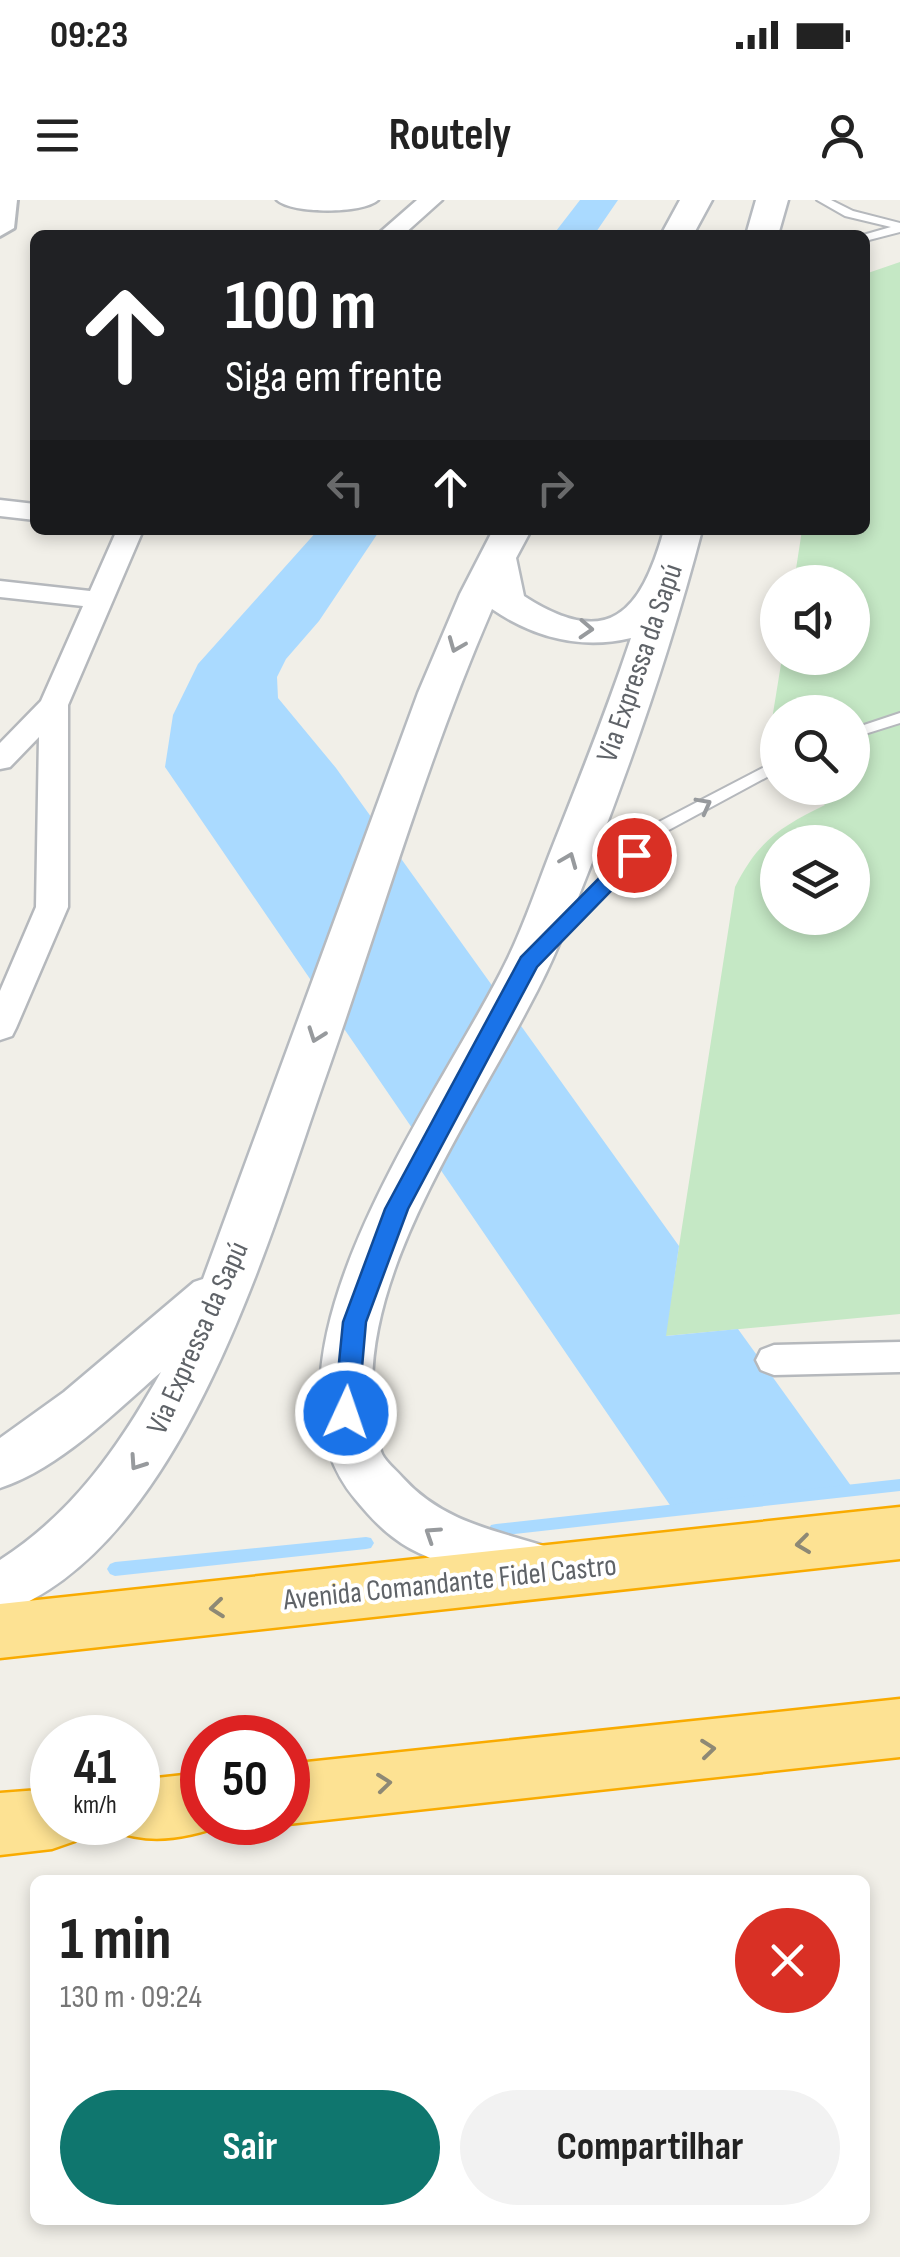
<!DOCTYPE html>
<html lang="pt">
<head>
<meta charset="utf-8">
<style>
  :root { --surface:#fff; --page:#f2f2f2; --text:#222; --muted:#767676; --accent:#0f766e }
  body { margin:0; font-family:"Sofia Sans Condensed",sans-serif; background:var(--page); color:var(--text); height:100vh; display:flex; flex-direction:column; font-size:38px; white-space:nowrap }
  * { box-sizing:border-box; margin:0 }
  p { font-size:32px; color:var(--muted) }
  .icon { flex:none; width:55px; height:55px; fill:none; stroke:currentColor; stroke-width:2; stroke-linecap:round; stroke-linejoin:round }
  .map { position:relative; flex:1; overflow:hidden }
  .sheet { position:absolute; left:30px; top:1675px; width:840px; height:350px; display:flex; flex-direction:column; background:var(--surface); border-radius:15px; box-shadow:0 5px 15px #0003 }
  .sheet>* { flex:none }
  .guide { position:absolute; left:30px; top:30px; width:840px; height:305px; border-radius:15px; box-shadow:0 5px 15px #0003; background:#202124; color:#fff; overflow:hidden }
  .controls { position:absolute; left:760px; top:365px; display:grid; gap:20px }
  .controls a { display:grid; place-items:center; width:110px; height:110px; border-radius:50%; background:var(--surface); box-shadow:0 5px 15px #0003; font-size:50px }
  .speed { position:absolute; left:30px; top:1515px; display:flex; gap:20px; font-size:50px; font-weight:700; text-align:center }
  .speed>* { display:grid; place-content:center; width:130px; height:130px; border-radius:50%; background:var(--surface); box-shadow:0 5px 15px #0003; line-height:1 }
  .speed small { font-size:25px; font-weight:400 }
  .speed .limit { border:15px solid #d22; background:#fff; color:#111 }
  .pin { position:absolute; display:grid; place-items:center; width:85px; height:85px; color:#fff; margin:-42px; border:5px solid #fff; border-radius:50%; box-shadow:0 2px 10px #0007 }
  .me { position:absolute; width:110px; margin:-55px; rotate:3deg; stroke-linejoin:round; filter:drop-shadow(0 0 8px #0008) }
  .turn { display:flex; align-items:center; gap:35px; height:210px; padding:0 30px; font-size:45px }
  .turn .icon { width:130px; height:130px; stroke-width:2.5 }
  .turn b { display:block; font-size:70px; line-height:85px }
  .lanes { display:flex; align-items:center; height:95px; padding:0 30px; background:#0003; justify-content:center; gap:50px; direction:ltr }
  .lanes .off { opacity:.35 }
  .round { display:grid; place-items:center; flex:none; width:105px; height:105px; border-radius:52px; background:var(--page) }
  .head { display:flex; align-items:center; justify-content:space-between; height:170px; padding:0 30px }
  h1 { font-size:60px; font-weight:700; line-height:75px }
  .button { display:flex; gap:20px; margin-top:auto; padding:20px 30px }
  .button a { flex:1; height:115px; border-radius:60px; background:var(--accent); color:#fff; font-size:40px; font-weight:700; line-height:115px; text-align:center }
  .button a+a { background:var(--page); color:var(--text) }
  .status { display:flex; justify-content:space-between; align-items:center; height:70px; padding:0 50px; background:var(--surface); direction:ltr }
  .status svg { height:28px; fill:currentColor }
  header { display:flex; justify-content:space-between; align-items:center; height:130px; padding:0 30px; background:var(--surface); font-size:45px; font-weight:700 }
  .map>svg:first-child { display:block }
</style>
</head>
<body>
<div class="status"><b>09:23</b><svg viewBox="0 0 49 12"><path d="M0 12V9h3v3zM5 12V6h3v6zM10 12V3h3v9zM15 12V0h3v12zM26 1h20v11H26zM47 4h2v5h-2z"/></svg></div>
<header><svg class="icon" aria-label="menu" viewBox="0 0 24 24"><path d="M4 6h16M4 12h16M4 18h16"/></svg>Routely<svg class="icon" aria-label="person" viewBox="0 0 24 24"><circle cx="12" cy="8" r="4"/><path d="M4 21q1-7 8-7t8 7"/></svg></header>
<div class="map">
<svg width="900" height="2057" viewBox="0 0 900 2057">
  <rect width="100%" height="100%" fill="#f1efe8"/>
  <path fill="#c5e8c5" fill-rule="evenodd" d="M 900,62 L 900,1114 L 665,1136 L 735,687 C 758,641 780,627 825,605 L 807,588 L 852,588 L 852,512 L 778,512 L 777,560 L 767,550 L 782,458 L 852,458 L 852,382 L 794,382 L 802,330 L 865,330 L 865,74 ZM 778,642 L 852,642 L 852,718 L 778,718 Z"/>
  <path fill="#aadaff" d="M 580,0 L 618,0 L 594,35 L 553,35 Z
    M 318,330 L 380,330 L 319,421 L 286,459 L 277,477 L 278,498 L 336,568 L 679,1046 L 666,1136 L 738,1129 L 854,1290 L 674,1311 L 165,567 L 173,515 L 198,464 Z"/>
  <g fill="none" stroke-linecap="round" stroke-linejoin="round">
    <path fill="#aadaff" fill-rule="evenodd" d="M 900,1279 L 900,1291 L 496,1336 L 491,1335 L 488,1330 L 491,1325 L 496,1324 Z
      M 366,1337 L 371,1338 L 374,1343 L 371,1348 L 366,1349 L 115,1376 L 110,1374 L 107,1369 L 110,1364 L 115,1362 Z"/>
    <defs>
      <path id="service" d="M 817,0 L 831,0 L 853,11 L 900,23 L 900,32 L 865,41 L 863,35 L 891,27 L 845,16 Z
        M 900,513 L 900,523 L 852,538 L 852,529 Z
        M 778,560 L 778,571 L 665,632 L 559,741 L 547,741 L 545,737 L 547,733 L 655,624 Z"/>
      <path id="minor" d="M 277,0 L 378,0 C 363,14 292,14 277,0 Z
        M 417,0 L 442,0 L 403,35 L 377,35 Z
        M 0,300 L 35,304 L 35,320 L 0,316 Z
        M 117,330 L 143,330 L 68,505 L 68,707 L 16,828 L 12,836 L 0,840 L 0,791 L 36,707 L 39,537 L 10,567 L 0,569 L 0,543 L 41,501 L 83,406 L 0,397 L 0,381 L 90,391 Z
        M 900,1142 L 900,1172 L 774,1175 L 761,1170 L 756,1160 L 761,1150 L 774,1145 Z"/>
      <path id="tertiary" d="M 0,0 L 17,0 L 14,28 L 0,36 Z"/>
      <path id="secondary" d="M 680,0 L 712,0 L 693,35 L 661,35 Z
        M 756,0 L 788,0 L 778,35 L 746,35 Z
        M 493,330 L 531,330 L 516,358 L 524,396 C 609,451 641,412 664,330 L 702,330 C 665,471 615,610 559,744 C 502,882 346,1070 376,1224 C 378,1233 378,1245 382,1254 C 386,1262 396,1270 402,1277 C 446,1326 503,1331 563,1352 L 571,1369 L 563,1386 C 556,1388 548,1393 541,1392 C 512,1392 447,1366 419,1353 C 393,1341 374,1322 356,1300 C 238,1160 442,894 506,762 C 525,724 538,683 554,643 C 581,575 608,507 631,438 C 582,450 534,438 492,409 C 427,559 381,719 327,873 C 268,1040 183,1349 0,1414 L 0,1360 C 73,1313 119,1247 161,1172 C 114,1213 60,1268 0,1288 L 0,1238 L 64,1192 L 194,1082 L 203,1079 L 418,493 L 460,394 Z"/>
      <path id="motorway" d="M 900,1307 L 900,1359 L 0,1458 L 0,1404 Z
        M 900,1499 L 900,1557 L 288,1624 L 284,1622 L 288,1622 L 288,1564 Z
        M 202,1573 L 202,1622 L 225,1624 C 190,1638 150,1645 115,1631 L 111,1622 L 138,1622 L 138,1580 Z
        M 52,1589 L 52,1622 L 84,1622 L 75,1641 L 52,1649 L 0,1655 L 0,1593 Z"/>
    </defs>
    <use href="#service" stroke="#b5b8bc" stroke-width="4"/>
    <use href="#minor" stroke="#b5b8bc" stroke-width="5"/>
    <use href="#tertiary" stroke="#b5b8bc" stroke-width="6"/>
    <use href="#secondary" stroke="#b6babf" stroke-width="5"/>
    <use href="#motorway" stroke="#f9ab00" stroke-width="5"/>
    <use href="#service" fill="#fff" fill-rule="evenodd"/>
    <use href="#minor" fill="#fff" fill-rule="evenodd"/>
    <use href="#tertiary" fill="#fff" fill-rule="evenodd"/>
    <use href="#secondary" fill="#fff" fill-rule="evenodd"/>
    <use href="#motorway" fill="#fde293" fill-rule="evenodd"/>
  </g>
  <defs><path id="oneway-chevron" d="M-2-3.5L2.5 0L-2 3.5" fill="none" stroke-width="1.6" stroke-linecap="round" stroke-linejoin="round" transform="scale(2.5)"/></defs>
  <g stroke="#979a9d">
    <use href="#oneway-chevron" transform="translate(586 429) rotate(3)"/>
    <use href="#oneway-chevron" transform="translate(456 445) rotate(112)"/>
    <use href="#oneway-chevron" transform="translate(704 605) rotate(-28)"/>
    <use href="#oneway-chevron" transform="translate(569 660) rotate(-68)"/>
    <use href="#oneway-chevron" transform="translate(316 835) rotate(110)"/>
    <use href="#oneway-chevron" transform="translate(137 1263) rotate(124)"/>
    <use href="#oneway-chevron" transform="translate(432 1334) rotate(-147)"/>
  </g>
  <g stroke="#8e8975">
    <use href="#oneway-chevron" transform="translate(803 1344) rotate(173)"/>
    <use href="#oneway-chevron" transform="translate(217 1408) rotate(174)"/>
    <use href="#oneway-chevron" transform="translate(708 1549) rotate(-6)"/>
    <use href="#oneway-chevron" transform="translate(384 1583) rotate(-6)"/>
  </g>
  <path fill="#1a73e8" stroke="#114b97" stroke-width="2.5" d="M 634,649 L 641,651 L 641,660 L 537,767 L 408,1009 L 366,1122 L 358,1213 L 354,1220 L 337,1220 L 334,1213 L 343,1122 L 385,1009 L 521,757 L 626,651 Z"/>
  <g text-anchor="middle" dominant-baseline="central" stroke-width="8" stroke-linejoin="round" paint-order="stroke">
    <g font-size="30" fill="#5f6368" stroke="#fff">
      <text transform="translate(640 463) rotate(-71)">Via Expressa da Sapú</text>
      <text transform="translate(198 1138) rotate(-66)">Via Expressa da Sapú</text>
      <text transform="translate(450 1383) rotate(-6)">Avenida Comandante Fidel Castro</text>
    </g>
  </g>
</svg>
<div class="controls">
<a><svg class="icon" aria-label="sound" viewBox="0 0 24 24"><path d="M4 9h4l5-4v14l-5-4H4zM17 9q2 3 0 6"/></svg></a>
<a><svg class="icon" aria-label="search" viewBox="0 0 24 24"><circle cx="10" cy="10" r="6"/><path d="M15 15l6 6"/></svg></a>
<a><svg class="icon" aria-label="layers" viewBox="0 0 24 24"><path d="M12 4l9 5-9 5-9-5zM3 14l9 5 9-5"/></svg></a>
</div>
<div class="speed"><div>41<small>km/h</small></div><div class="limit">50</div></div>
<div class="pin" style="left:634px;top:655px;background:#d93025"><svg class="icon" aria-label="arrive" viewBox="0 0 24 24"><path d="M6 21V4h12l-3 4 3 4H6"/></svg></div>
<svg class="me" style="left:346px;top:1213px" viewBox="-20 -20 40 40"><circle r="17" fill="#1a73e8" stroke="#fff" stroke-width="3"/><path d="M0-11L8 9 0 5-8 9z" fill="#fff"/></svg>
<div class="guide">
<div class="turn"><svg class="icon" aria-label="ahead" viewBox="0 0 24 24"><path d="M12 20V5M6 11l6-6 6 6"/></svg><div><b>100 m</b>Siga em frente</div></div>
<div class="lanes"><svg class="icon off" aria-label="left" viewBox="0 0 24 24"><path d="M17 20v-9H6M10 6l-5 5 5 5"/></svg><svg class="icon" aria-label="ahead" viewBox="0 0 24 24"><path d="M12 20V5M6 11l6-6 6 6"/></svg><svg class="icon off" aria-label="right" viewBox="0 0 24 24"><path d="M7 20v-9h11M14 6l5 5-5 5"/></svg></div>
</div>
<section class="sheet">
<div class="head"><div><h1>1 min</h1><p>130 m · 09:24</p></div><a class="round" style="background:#d93025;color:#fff"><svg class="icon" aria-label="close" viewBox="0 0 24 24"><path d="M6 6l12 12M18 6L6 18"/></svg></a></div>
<div class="button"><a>Sair</a><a>Compartilhar</a></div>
</section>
</div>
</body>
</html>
